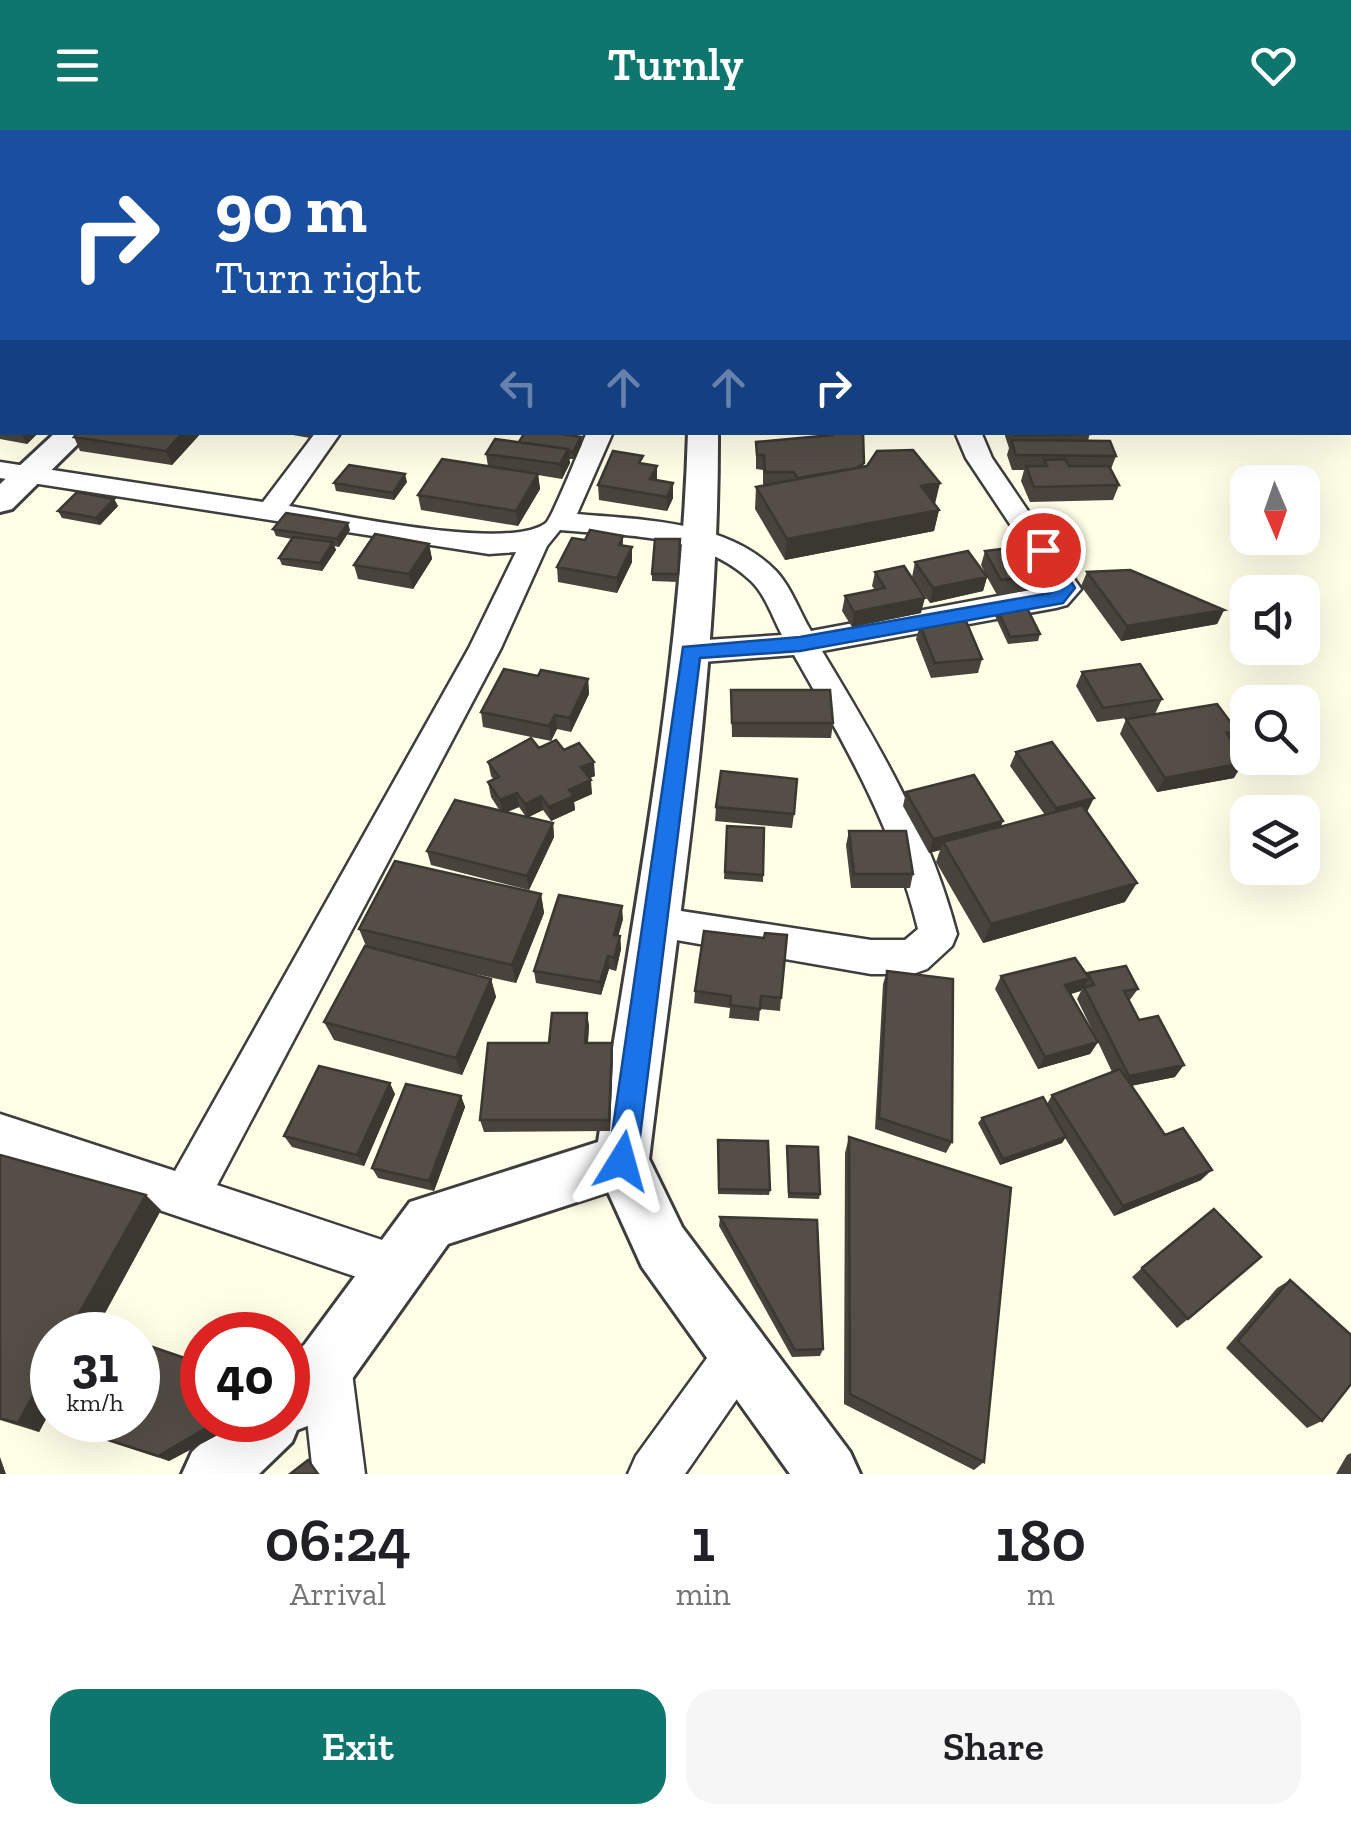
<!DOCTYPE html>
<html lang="en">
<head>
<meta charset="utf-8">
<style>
  :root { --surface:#fff; --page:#f6f6f6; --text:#202124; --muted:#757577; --accent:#0f766e }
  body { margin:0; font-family:"Zilla Slab",serif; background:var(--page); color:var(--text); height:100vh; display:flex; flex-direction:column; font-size:38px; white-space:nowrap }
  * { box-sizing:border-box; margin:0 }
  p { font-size:32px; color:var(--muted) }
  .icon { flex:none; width:55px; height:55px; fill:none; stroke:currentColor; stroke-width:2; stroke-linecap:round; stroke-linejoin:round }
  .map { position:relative; height:1344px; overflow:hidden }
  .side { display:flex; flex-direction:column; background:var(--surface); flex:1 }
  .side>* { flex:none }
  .banner { position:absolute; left:0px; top:0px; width:1352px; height:305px; box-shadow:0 10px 40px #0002; background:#1a4fa0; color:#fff; overflow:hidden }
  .needle { width:65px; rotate:178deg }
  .controls { position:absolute; left:1230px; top:335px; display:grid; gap:20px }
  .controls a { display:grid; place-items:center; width:90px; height:90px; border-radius:20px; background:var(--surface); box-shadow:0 10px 40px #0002; font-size:50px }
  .speed { position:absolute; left:30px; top:1182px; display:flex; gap:20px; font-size:50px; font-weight:700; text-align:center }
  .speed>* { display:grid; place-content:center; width:130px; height:130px; border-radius:50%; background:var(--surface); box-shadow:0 10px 40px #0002; line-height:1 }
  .speed small { font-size:25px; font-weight:400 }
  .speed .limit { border:15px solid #d22; background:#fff; color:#111 }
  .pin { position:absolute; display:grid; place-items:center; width:85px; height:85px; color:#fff; margin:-42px; border:5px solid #fff; border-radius:50%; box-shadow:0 2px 10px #0007 }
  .me { position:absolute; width:110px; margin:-55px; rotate:8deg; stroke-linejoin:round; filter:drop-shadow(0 0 8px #0008) }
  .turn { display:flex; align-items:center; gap:35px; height:210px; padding:0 50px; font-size:45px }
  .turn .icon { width:130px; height:130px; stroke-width:2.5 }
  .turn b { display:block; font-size:70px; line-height:85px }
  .lanes { display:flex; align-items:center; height:95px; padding:0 50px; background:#0003; justify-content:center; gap:50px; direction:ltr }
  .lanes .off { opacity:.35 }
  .eta { display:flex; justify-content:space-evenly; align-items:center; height:170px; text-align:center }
  .eta b { font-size:60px; font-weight:600; line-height:70px }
  .button { display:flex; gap:20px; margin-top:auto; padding:20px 50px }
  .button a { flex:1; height:115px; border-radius:30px; background:var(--accent); color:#fff; font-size:40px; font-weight:600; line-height:115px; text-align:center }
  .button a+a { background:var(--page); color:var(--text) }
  header { display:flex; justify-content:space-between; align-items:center; height:130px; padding:0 50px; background:var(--accent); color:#fff; font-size:45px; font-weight:600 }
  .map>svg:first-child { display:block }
</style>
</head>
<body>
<header><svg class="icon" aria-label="menu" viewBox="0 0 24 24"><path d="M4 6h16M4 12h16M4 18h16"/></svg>Turnly<svg class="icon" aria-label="heart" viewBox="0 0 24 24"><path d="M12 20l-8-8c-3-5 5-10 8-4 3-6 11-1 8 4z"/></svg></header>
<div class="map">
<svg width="1351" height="1344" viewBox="0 0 1351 1344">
  <rect width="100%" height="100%" fill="#ffffe8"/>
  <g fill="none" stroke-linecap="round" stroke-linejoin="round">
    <defs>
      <path id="minor" d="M 738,0 L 756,0 L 757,2 L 739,2 Z
        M 926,0 L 944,0 L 944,2 L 926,2 Z
        M 1268,0 L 1286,0 L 1286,2 L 1268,2 Z
        M 0,35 L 2,35 L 2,47 L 0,47 Z
        M 0,125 L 2,125 L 2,137 L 0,137 Z
        M 1350,143 L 1351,143 L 1351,155 L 1350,155 Z
        M 316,302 L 341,302 L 289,376 C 340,384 508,422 546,393 C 552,388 581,316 587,302 L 613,302 L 577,384 C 641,390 727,390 776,441 C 791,457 800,483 811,501 L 1051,456 L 966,328 L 955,302 L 981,302 L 992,328 L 1081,459 L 1067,475 L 1056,478 L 822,521 C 877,612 930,700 957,804 L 952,816 L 927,839 L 913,844 L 871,844 L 642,804 L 636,793 L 642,782 L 655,777 L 871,810 L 905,810 L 918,799 C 894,699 844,613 794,525 L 690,533 L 679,530 L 674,522 L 679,514 L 690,511 L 782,505 C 773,488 765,464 751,451 C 701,403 624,406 560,400 L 547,416 L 501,518 L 217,1055 L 415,1121 L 421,1138 L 415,1155 L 398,1161 L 0,1026 L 0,984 L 175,1041 L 469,518 L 516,422 L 489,424 L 0,348 L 0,332 L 263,372 Z
        M 740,1198 L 757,1206 L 765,1223 L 757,1240 L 685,1344 L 628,1344 L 636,1326 L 723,1206 Z
        M 326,1210 L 343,1218 L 351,1235 L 365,1344 L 313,1344 L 301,1235 L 309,1218 Z"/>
      <path id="tertiary" d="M 557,0 L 582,0 L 584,2 L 559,2 Z
        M 56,302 L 90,302 L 12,379 L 0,382 L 0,354 Z
        M 688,302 L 718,302 C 719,546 678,788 649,1029 L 682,1097 L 850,1322 L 860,1344 L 790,1344 L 642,1137 L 608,1062 L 448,1114 L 347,1256 L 310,1295 L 297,1300 L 292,1312 L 259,1344 L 182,1344 L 192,1322 L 225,1290 L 288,1290 L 288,1231 L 305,1214 L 410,1072 L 598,1012 C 634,777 681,541 688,302 Z"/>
    </defs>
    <use href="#minor" stroke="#3e3e3e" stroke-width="5"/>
    <use href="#tertiary" stroke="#3e3e3e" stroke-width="6"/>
    <use href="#minor" fill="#fff" fill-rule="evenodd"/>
    <use href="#tertiary" fill="#fff" fill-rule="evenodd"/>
  </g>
  <path fill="#48433c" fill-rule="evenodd" d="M 230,0 L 285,0 L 282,2 L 231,2 Z
    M 421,0 L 456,0 L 454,2 Z
    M 466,0 L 506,0 L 504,2 L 466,2 Z
    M 693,0 L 737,0 L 736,2 Z
    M 0,260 L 2,261 L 2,302 L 39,302 L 27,314 L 0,309 Z
    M 202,302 L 172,335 L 80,321 L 74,307 Z
    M 276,302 L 326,302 L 324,304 L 314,303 L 310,308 Z
    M 525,302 L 563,302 L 562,304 L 581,307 L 582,314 L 574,329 L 569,329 L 570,333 L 562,349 L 538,345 L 540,359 L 518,396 L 421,380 L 418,365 L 488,336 L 486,324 L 519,312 Z
    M 828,302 L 863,302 L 863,337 L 935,374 L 939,380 L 934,401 L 785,430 L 755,379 L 756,357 L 763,356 L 763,340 L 756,339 L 756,312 L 828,305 Z
    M 1006,302 L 1090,302 L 1088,311 L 1116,326 L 1111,339 L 1119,355 L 1113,370 L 1030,372 L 1021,351 L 1024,340 L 1012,340 L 1007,325 L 1009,318 L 1005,306 Z
    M 643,334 L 673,368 L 667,381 L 599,370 L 598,355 Z
    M 407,352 L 394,370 L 336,361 L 334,353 Z
    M 114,369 L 118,376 L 100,395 L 62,388 L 58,381 Z
    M 273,399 L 350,400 L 339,417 L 334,416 L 336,420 L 322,441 L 282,435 L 279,428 L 292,409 L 276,406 Z
    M 623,406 L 623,416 L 632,417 L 632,432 L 617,463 L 558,452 L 557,437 L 585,410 Z
    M 680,409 L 678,452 L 652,451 L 652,444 Z
    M 429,414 L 432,429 L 413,459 L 358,449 L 354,435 Z
    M 985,421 L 1057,436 L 1052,451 L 1036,452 L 1033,460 L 997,465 L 987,447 L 983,461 L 930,473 L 912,447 L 915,432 L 986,445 L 981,435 Z
    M 875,442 L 921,483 L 852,497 L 842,481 L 845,466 L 875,460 L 872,456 Z
    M 1087,442 L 1224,480 L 1217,494 L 1121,511 L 1081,456 Z
    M 997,479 L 1040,504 L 1038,511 L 1008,514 L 995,486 Z
    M 920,495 L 982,529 L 978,543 L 931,548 L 916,509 Z
    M 1082,542 L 1162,569 L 1155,584 L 1097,592 L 1076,556 Z
    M 538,546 L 588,549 L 589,564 L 571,602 L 557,599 L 551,611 L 483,597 L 481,582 Z
    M 731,560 L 833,593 L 831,608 L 732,607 Z
    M 1126,589 L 1237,601 L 1231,611 L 1234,648 L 1157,662 L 1120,604 Z
    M 539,618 L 564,620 L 595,646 L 589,648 L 592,664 L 574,672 L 575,680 L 551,691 L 543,680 L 528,687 L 553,693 L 554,707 L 529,760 L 431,735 L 427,721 L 500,681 L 491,667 L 488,652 L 494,650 L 491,646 L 488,632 ZM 519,677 L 526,687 L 507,682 Z
    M 1016,622 L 1087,682 L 1125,772 L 983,813 L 936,732 L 940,720 L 929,723 L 903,676 L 906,662 L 1000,697 L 1045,685 L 1010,636 Z
    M 716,677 L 794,684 L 792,698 L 715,691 Z
    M 727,696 L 764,698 L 763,752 L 724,749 Z
    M 849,701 L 913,744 L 910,758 L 851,758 L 846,715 Z
    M 541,764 L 544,783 L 516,853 L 436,835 L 491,849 L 496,867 L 462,945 L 334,910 L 324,892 L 366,816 L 359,799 Z
    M 623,789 L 618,806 L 620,806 L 621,819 L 616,841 L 609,839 L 601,865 L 536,853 L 534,841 Z
    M 887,841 L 952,1012 L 946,1023 L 875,999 L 883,854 Z
    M 1088,843 L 1138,859 L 1129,871 L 1139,890 L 1175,947 L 1131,956 L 1165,1005 L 1201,1050 L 1114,1086 L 1065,1008 L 1062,1013 L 1000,1035 L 978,993 L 982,988 L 1047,974 L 1052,965 L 1112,942 L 1098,912 L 1090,924 L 1038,939 L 995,859 L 1001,846 L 1087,845 ZM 1082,859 L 1077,869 L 1097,910 L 1070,864 Z
    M 695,861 L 781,868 L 780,881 L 760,879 L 759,891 L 729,888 L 730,878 L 694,873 Z
    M 589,895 L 588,913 L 612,913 L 613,925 L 610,1001 L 484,1002 L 480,990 L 549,913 Z
    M 395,964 L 364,1036 L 292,1017 L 284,1006 Z
    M 461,966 L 465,977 L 434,1061 L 378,1048 L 372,1038 Z
    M 849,1007 L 984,1332 L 974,1340 L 844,1274 L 845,1023 Z
    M 718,1010 L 770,1060 L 769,1065 L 718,1064 Z
    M 787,1016 L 820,1064 L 819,1069 L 788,1068 Z
    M 0,1025 L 161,1080 L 93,1205 L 52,1205 L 52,1278 L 39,1302 L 0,1290 Z
    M 720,1087 L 823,1219 L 820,1226 L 792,1227 L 719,1096 Z
    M 1142,1138 L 1188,1189 L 1177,1198 L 1132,1147 Z
    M 1290,1150 L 1322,1291 L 1307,1298 L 1226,1218 L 1277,1158 Z
    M 56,1293 L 227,1300 L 169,1331 L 70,1299 Z
    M 1351,1323 L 1351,1344 L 1336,1344 L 1347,1325 Z"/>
  <path fill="#3b3731" d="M 21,302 L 39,302 L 27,314 Z
    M 183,302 L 202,302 L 172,335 L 166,321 Z
    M 581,307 L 582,314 L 574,329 L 573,322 Z
    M 568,319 L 570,333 L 562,349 L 560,334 Z
    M 657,336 L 657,350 L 650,349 Z
    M 405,344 L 407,352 L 394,370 L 393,363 Z
    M 538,344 L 540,359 L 518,396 L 516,381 Z
    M 673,353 L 673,368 L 667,381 L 667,367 Z
    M 940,353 L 935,374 L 921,356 Z
    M 114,369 L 118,376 L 100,395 L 96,388 Z
    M 939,380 L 934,401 L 785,430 L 787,409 Z
    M 348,393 L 350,400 L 339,417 L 337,409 Z
    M 333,412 L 336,420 L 322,441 L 320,433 Z
    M 429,414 L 432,429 L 413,459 L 409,444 Z
    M 632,417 L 632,432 L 617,463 L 617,448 Z
    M 987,447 L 983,461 L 930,473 L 933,458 Z
    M 925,468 L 921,483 L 852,497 L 854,482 Z
    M 1224,480 L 1217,494 L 1121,511 L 1127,496 Z
    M 588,549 L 589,564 L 571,602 L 570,588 Z
    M 555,585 L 557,599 L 551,611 L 549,596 Z
    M 1237,601 L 1229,615 L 1227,603 Z
    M 594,632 L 595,646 L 583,651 L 581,637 Z
    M 1243,633 L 1234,648 L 1157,662 L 1165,648 Z
    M 591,650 L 592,664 L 574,672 L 575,680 L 551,691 L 549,677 L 569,660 Z
    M 517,663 L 519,677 L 503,684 L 500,670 Z
    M 541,666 L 543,680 L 527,688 L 525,674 Z
    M 1094,668 L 1087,682 L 1050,692 L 1056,678 Z
    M 1003,691 L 998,705 L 943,712 L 940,720 L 929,723 L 933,709 Z
    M 553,693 L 554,707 L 529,760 L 527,746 Z
    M 1137,753 L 1125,772 L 983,813 L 991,794 Z
    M 541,764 L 544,783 L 516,853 L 512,835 Z
    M 622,776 L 623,789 L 615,818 L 614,805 Z
    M 620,806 L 621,819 L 616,841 L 614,828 Z
    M 608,826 L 609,839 L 601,865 L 600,852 Z
    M 1089,848 L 1081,861 L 1058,868 L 1065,855 Z
    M 491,849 L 496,867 L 462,945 L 456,928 Z
    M 587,883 L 589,895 L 587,925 L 585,913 Z
    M 1098,912 L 1090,924 L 1038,939 L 1045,927 Z
    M 612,913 L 613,925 L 610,1001 L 609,990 Z
    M 1184,935 L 1175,947 L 1120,958 L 1129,946 Z
    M 390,953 L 395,964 L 364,1036 L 357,1025 Z
    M 461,966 L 465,977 L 434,1061 L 429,1051 Z
    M 1066,1007 L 1062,1013 L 1000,1035 L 1003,1029 Z
    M 1212,1040 L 1201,1050 L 1114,1086 L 1123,1076 Z
    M 146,1065 L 161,1080 L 93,1205 L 67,1205 Z
    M 52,1231 L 52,1278 L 39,1302 L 18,1293 Z
    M 220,1290 L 238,1290 L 227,1300 L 169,1331 L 158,1326 Z
    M 0,1327 L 6,1344 L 0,1344 Z"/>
  <path fill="#544e46" stroke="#3b3731" stroke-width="2.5" d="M 34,0 L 71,0 L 81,1 L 78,2 L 30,2 Z
    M 134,0 L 166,0 L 163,2 L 130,2 Z
    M 248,0 L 275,0 L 271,2 Z
    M 292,0 L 362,0 L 360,2 L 289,2 Z
    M 510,0 L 551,0 L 555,2 L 508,2 Z
    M 766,0 L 808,0 L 809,2 L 766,2 Z
    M 813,0 L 850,0 L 851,2 L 814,2 Z
    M 2,183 L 2,209 L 0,208 L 0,184 Z
    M 0,260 L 2,261 L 2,296 L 0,296 Z
    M 78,302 L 183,302 L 166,321 L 74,307 Z
    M 525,302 L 550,302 L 581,307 L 573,322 L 568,321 L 568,319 L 519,312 Z
    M 832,302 L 863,302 L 864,333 L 857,338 L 797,348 L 794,342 L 765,342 L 764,325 L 757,325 L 756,312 L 832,305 Z
    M 1013,302 L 1090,302 L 1090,304 L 1014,305 Z
    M 495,309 L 568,319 L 560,334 L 486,324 Z
    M 1011,310 L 1110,311 L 1116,326 L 1016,325 Z
    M 913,320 L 940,353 L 921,356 L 939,380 L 787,409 L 756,357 L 867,336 L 877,321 Z
    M 613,321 L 643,326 L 639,333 L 657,336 L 650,349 L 673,353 L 667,367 L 598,355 Z
    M 442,329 L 538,344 L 516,381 L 418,365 Z
    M 1065,329 L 1069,336 L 1109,336 L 1119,355 L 1034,357 L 1026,336 L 1047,336 L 1044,330 Z
    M 349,335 L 405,344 L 393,363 L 334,353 Z
    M 77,362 L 114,369 L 96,388 L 58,381 Z
    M 286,383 L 348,393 L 337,409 L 273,399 Z
    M 590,400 L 623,406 L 619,415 L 632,417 L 617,448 L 557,437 L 572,408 L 585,410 Z
    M 375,404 L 429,414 L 409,444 L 354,435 Z
    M 293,407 L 333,412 L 320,433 L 279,428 Z
    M 655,409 L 680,409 L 678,444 L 652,444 Z
    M 1044,414 L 1057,436 L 1034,438 L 1038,446 L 1001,450 L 985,421 Z
    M 968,421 L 987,447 L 933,458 L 915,432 Z
    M 904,436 L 925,468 L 854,482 L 845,466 L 885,458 L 875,442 Z
    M 1130,440 L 1224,480 L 1127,496 L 1087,442 Z
    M 1026,476 L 1040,504 L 1010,507 L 997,479 Z
    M 966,491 L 982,529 L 935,533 L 920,495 Z
    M 1140,534 L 1162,569 L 1103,578 L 1082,542 Z
    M 504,539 L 538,546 L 541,540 L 588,549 L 570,588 L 555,585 L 549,596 L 481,582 Z
    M 731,560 L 830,560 L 833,593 L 732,593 Z
    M 1217,574 L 1237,601 L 1227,603 L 1243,633 L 1165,648 L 1126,589 Z
    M 531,608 L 539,618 L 556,610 L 564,620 L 579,613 L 594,632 L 581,637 L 591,650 L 569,660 L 574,666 L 549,677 L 541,666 L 525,674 L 517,663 L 500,670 L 488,652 L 499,647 L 488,632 Z
    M 1052,612 L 1094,668 L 1056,678 L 1016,622 Z
    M 721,641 L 797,649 L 794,684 L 716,677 Z
    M 974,645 L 1003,691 L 933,709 L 906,662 Z
    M 455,670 L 553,693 L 527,746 L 427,721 Z
    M 1082,675 L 1137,753 L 991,794 L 943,712 Z
    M 727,696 L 764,698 L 763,745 L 725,742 Z
    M 849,701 L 906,701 L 913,744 L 854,744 Z
    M 395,731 L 541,764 L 512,835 L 359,799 Z
    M 559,765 L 622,776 L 614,805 L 620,806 L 614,828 L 608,826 L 600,852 L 534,841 Z
    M 704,801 L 764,808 L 765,803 L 787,805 L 781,868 L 761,866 L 760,879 L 730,875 L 731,866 L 695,861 Z
    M 365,816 L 491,849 L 456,928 L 324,892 Z
    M 1075,828 L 1089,848 L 1065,855 L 1098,912 L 1045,927 L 1001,846 Z
    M 1126,836 L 1138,859 L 1124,861 L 1139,890 L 1158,886 L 1184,935 L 1129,946 L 1084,857 L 1094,855 L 1088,843 Z
    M 887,841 L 953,849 L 952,1012 L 879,988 Z
    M 552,883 L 587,883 L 585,913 L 612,913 L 609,990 L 480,990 L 488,913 L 549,913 Z
    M 319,936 L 390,953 L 357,1025 L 284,1006 Z
    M 1120,939 L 1165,1005 L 1183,998 L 1212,1040 L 1123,1076 L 1052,965 Z
    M 406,954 L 461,966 L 429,1051 L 372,1038 Z
    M 1043,967 L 1066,1007 L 1003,1029 L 982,988 Z
    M 849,1007 L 1011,1058 L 984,1332 L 850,1264 Z
    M 718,1010 L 768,1011 L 770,1060 L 719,1059 Z
    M 787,1016 L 818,1017 L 820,1064 L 789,1063 Z
    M 0,1025 L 146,1065 L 67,1205 L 52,1205 L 52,1231 L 18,1293 L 0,1288 Z
    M 1214,1079 L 1261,1127 L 1188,1189 L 1142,1138 Z
    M 720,1087 L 817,1090 L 823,1219 L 795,1220 Z
    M 1290,1150 L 1351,1205 L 1351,1254 L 1322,1291 L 1238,1211 Z
    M 138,1212 L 202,1234 L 202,1290 L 220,1290 L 158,1326 L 56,1293 L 57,1290 L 138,1290 Z
    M 308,1330 L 318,1344 L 290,1344 Z"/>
  <path fill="#1a73e8" stroke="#114b97" stroke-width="2.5" d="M 1043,414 L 1050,416 L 1075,458 L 1063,473 L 800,521 L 700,528 L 637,1031 L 632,1041 L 622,1045 L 612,1041 L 608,1031 L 683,517 L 800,507 L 1050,463 L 1056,457 L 1055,451 L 1034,420 Z"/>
</svg>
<div class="controls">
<a><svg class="needle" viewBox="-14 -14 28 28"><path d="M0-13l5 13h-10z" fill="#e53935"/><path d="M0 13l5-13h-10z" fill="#757577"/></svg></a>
<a><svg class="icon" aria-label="sound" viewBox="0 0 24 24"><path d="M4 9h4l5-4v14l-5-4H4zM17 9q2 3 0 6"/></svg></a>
<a><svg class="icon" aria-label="search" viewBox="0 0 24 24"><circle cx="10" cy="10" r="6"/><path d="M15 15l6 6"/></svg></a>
<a><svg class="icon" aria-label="layers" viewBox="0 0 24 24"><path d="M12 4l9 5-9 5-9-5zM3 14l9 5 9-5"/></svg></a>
</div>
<div class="speed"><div>31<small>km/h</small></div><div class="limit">40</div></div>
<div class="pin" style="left:1043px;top:420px;background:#d93025"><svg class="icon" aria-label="arrive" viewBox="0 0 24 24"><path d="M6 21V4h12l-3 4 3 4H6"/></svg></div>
<svg class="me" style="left:622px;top:1031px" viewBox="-20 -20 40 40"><path d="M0-17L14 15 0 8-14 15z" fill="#1a73e8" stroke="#fff" stroke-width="4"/></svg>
<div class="banner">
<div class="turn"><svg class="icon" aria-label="right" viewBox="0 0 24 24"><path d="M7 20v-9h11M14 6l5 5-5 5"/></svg><div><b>90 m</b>Turn right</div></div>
<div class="lanes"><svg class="icon off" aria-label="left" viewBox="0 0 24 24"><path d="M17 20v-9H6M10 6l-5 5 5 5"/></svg><svg class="icon off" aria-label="ahead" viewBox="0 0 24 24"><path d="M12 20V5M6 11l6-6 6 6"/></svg><svg class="icon off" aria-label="ahead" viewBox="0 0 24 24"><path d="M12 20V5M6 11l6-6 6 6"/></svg><svg class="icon" aria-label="right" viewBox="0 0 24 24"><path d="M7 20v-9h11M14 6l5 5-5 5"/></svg></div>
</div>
</div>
<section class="side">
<div class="eta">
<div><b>06:24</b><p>Arrival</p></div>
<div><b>1</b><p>min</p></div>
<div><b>180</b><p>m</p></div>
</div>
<div class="button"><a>Exit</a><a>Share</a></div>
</section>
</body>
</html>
